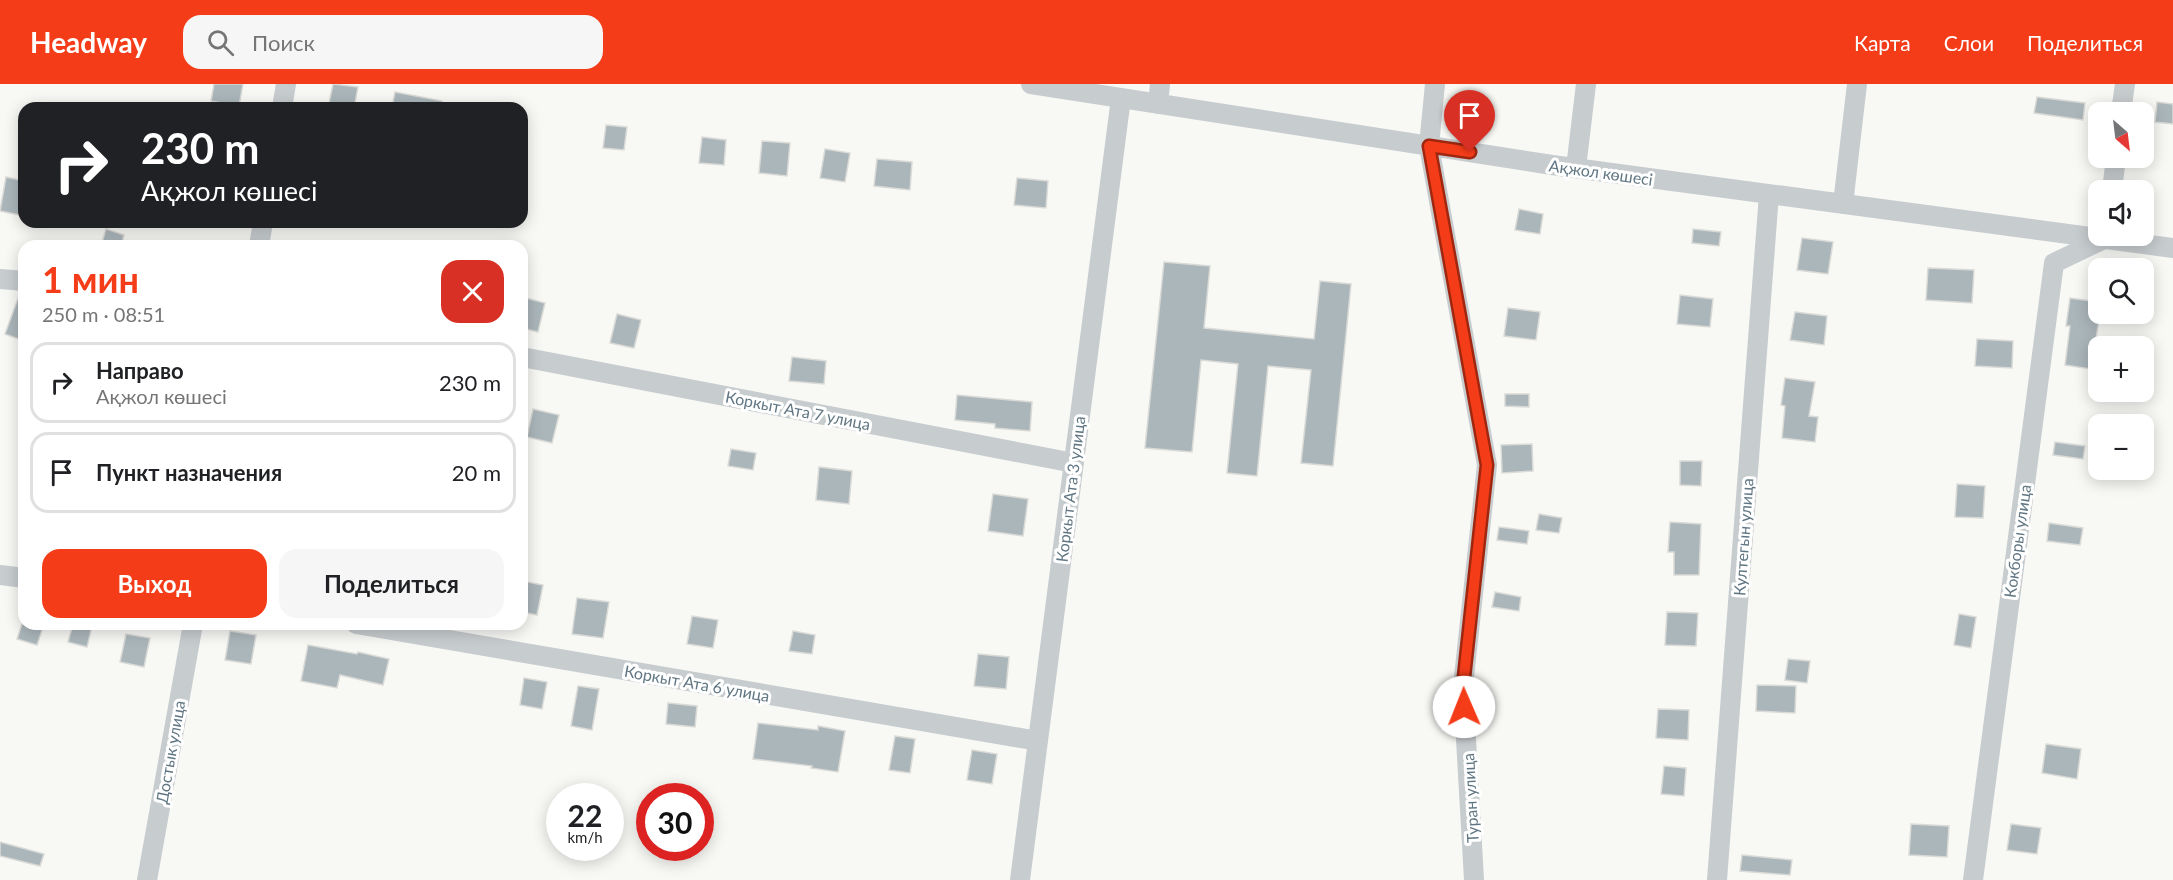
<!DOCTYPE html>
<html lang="ru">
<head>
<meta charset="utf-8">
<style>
  :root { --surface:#fff; --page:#f6f6f6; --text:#202124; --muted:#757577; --line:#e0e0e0; --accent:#f43c19 }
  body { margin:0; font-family:Lato,sans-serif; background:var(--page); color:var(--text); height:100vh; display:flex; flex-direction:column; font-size:22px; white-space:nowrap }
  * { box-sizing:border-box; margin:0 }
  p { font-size:20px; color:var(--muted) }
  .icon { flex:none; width:33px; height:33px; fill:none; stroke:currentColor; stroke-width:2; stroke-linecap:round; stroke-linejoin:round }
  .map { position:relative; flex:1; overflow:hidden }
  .side { position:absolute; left:18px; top:156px; width:510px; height:390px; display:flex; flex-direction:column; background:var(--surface); border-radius:18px; box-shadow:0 3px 15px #0003 }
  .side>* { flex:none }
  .banner { position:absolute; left:18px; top:18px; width:510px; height:126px; border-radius:18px; box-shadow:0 3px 15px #0003; background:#202124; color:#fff; overflow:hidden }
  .needle { width:39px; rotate:152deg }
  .fabs { position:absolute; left:2088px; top:18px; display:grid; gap:12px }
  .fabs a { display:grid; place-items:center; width:66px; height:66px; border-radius:12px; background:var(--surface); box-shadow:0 3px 15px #0003; font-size:30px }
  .speed { position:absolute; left:546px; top:699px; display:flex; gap:12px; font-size:30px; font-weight:700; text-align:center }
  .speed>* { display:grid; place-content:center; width:78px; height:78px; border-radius:50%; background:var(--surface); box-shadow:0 3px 15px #0003; line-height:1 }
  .speed small { font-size:15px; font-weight:400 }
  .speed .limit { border:9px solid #d22; background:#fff; color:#111 }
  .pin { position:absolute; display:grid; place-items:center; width:51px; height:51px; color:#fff; margin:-62px -26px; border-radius:50% 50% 50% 0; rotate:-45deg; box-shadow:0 0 6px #0007 }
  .pin .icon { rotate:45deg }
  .me { position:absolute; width:66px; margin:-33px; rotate:359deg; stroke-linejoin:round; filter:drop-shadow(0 0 4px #0008) }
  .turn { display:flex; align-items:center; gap:21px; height:126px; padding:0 24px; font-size:27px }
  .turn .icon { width:78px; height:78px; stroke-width:2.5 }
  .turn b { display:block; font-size:42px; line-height:51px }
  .round { display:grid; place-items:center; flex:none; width:63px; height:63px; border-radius:18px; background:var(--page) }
  .overview { display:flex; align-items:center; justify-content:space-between; height:102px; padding:0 24px }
  h1 { font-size:36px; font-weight:700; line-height:45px; color:var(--accent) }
  .cta { display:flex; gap:12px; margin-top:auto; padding:12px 24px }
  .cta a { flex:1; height:69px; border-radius:18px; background:var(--accent); color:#fff; font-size:24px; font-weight:700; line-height:69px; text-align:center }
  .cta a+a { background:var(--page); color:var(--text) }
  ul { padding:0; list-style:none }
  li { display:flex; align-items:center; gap:18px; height:81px; margin:0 12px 9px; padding:0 12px; border:3px solid var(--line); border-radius:18px }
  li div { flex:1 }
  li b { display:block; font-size:22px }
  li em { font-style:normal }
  header { display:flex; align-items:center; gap:36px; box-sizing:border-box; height:84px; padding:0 30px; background:var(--accent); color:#fff }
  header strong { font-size:28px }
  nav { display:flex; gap:33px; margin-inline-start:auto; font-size:21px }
  .search { width:420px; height:54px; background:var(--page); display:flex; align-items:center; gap:15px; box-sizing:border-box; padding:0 21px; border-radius:18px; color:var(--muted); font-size:22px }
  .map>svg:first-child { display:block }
</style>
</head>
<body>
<header>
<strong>Headway</strong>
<div class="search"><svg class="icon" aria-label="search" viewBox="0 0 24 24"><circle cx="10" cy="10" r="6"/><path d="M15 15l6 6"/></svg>Поиск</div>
<nav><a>Карта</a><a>Слои</a><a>Поделиться</a></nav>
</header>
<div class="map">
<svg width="2173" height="796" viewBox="0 0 2173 796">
  <rect width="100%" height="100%" fill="#f8f8f5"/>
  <path fill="#abb6bb" stroke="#dadad7" stroke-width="1.5" d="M 214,0 L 243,0 L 239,22 L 211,17 Z
    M 333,0 L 358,3 L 354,24 L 328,24 Z
    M 395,8 L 442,17 L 442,24 L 392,24 Z
    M 2037,13 L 2085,19 L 2083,36 L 2034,29 Z
    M 2157,18 L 2173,20 L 2173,40 L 2155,38 Z
    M 606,41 L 627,43 L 624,66 L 603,64 Z
    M 702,53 L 726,56 L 724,81 L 699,79 Z
    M 762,57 L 790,59 L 787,92 L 759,89 Z
    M 825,65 L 850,69 L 845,98 L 820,94 Z
    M 877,75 L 912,78 L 910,106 L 874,102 Z
    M 6,93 L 24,97 L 24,110 L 20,131 L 0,127 Z
    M 1017,94 L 1048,97 L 1046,124 L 1014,121 Z
    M 1519,125 L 1543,130 L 1540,150 L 1515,146 Z
    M 106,145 L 124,151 L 121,162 L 101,162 Z
    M 1693,145 L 1721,148 L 1719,162 L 1692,159 Z
    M 1802,154 L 1833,158 L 1828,190 L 1797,186 Z
    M 1164,178 L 1210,182 L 1204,244 L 1314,255 L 1320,197 L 1351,200 L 1333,382 L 1301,379 L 1311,286 L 1268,282 L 1257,392 L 1227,389 L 1238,280 L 1201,276 L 1192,368 L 1145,364 Z
    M 1928,184 L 1974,186 L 1972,219 L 1926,216 Z
    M 20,209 L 24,209 L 24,257 L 5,250 Z
    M 1680,211 L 1713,215 L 1710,243 L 1677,240 Z
    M 522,213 L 545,219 L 538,248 L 522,244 Z
    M 2070,214 L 2098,218 L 2098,230 L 2100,230 L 2091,285 L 2065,281 L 2070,242 L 2066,242 Z
    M 1508,224 L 1540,228 L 1536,256 L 1504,252 Z
    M 1795,228 L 1827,232 L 1824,261 L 1790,256 Z
    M 617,230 L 641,236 L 634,264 L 610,259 Z
    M 1977,255 L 2013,257 L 2012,284 L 1975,282 Z
    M 792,273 L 826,277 L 824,300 L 789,297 Z
    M 1785,294 L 1815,298 L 1809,332 L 1818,333 L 1815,358 L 1782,354 L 1785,322 L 1781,321 Z
    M 1505,310 L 1529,310 L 1529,323 L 1505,322 Z
    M 957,311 L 1032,318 L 1030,347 L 995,344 L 995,340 L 955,336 Z
    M 533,325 L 559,331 L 552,359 L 527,353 Z
    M 2055,358 L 2085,362 L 2083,375 L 2053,371 Z
    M 1532,360 L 1533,387 L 1502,389 L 1501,361 Z
    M 731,365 L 756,369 L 753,386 L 728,382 Z
    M 1680,377 L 1702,377 L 1701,402 L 1680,401 Z
    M 819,383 L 852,387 L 849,420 L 816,416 Z
    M 1957,400 L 1985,402 L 1983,434 L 1955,433 Z
    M 993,410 L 1028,415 L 1023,452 L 988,447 Z
    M 1539,430 L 1562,434 L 1559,449 L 1536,446 Z
    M 1670,438 L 1701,440 L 1699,491 L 1674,491 L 1674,468 L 1668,468 Z
    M 2049,439 L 2083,444 L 2080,461 L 2047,457 Z
    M 1499,443 L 1529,447 L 1527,460 L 1497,456 Z
    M 522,497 L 543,501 L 537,531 L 522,528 Z
    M 1495,508 L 1521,513 L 1519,527 L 1492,523 Z
    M 577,514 L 609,518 L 603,554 L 572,550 Z
    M 1667,528 L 1698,529 L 1696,562 L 1665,561 Z
    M 1959,530 L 1976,533 L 1971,564 L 1954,561 Z
    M 692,532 L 718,536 L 713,564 L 687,560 Z
    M 22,540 L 44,540 L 37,561 L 17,555 Z
    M 73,540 L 92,542 L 87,563 L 68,558 Z
    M 230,547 L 256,551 L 251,580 L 225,576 Z
    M 793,547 L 815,551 L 812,570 L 789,567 Z
    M 126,550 L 150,554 L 144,583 L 120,578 Z
    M 308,561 L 357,570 L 358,568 L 389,575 L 383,601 L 340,591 L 337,604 L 301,597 Z
    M 978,570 L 1009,573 L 1006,605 L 974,602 Z
    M 1788,575 L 1810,577 L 1807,599 L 1785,596 Z
    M 524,594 L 547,598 L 542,625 L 520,621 Z
    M 1757,601 L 1796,602 L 1795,629 L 1756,627 Z
    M 578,602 L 599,605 L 592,646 L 571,642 Z
    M 668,619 L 697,622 L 695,643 L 666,640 Z
    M 1658,625 L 1689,626 L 1688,656 L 1656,654 Z
    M 758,639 L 818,646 L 818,642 L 845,647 L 838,688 L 811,684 L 812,682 L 753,675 Z
    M 895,652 L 915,655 L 910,689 L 889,686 Z
    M 2046,660 L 2081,665 L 2077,695 L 2042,689 Z
    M 972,666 L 997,670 L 992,700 L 967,696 Z
    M 1664,682 L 1686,684 L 1684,712 L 1661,710 Z
    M 1911,740 L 1949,742 L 1947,773 L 1909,771 Z
    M 2011,740 L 2041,744 L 2037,770 L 2007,766 Z
    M 0,758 L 44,770 L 40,782 L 0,772 Z
    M 1742,771 L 1792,776 L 1790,791 L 1740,787 Z"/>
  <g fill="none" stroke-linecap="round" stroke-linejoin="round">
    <path stroke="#c7cccf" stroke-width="20" d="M 1031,0 L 1552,81 L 2173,164
      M 1435,0 L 1429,62 L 1487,381 L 1463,602 L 1474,796
      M 1158,20 L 1160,0
      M 282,24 L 286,0
      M 2121,28 L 2125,0
      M 1576,84 L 1586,0
      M 2112,106 L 2116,74
      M 1843,120 L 1857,0
      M 259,162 L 263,138
      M 0,195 L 24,197
      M 522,273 L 1074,379
      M 0,491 L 24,494
      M 356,540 L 1038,657
      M 147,796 L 193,540
      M 1020,796 L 1121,14
      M 1717,796 L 1769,110
      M 1973,796 L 2054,179 L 2106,154"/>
  </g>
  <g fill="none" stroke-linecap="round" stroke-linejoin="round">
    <defs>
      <path id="route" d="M 1464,623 L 1463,602 L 1487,381 L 1429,62 L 1470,68"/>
    </defs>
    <use href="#route" stroke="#9f2710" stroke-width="15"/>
    <use href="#route" stroke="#f43c19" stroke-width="10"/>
  </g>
  <g text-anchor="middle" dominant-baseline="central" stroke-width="6" stroke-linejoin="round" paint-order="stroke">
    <g font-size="16" fill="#607683" stroke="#fff">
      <text transform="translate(1601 88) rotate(8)">Ақжол көшесі</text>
      <text transform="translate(798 326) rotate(11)">Коркыт Ата 7 улица</text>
      <text transform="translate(1070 405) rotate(-83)">Коркыт Ата 3 улица</text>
      <text transform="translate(1743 453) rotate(-86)">Култегын улица</text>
      <text transform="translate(2017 457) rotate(-82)">Кокборы улица</text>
      <text transform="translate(697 599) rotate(10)">Коркыт Ата 6 улица</text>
      <text transform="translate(170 668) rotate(-80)">Достык улица</text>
      <text transform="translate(1470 714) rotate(-93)">Туран улица</text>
    </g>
  </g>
</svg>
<div class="fabs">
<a><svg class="needle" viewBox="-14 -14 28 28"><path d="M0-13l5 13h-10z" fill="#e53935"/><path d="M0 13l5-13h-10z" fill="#757577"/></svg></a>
<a><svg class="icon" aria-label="sound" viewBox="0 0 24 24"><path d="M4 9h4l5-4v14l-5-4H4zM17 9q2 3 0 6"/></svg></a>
<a><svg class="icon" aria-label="search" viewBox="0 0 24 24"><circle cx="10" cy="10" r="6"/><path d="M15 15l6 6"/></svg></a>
<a>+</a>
<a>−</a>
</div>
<div class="speed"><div>22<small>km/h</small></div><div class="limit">30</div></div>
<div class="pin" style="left:1470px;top:68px;background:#d93025"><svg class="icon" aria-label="arrive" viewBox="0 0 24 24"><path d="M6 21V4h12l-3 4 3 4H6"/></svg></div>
<svg class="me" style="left:1464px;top:623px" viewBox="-20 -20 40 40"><circle r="19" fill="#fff"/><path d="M0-13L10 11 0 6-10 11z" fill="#f43c19"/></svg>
<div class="banner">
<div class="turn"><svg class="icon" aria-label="right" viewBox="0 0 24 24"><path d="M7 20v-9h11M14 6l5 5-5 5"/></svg><div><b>230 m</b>Ақжол көшесі</div></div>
</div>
<section class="side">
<div class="overview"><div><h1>1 мин</h1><p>250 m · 08:51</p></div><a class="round" style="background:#d93025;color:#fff"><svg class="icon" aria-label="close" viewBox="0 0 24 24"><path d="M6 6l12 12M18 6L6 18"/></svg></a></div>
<ul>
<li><svg class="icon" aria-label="right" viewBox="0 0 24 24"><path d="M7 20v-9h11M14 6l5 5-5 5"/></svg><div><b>Направо</b><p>Ақжол көшесі</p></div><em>230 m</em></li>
<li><svg class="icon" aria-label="arrive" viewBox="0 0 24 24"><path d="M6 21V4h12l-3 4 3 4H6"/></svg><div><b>Пункт назначения</b></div><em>20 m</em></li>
</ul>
<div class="cta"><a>Выход</a><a>Поделиться</a></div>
</section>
</div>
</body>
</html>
